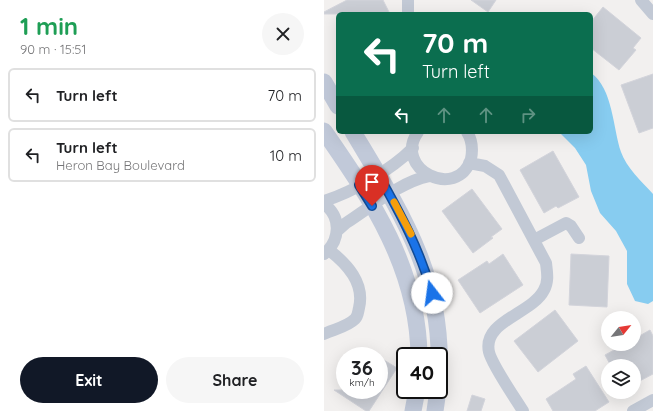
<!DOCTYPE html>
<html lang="en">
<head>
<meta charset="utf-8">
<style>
  :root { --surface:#fff; --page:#f6f6f6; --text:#202124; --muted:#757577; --line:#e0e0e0; --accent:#111827 }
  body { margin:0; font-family:Quicksand,sans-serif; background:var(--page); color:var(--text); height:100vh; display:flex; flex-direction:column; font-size:15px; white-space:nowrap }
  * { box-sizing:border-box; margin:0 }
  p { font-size:13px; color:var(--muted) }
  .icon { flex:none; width:22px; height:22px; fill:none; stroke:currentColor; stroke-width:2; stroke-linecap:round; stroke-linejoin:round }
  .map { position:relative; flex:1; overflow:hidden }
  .drawer { display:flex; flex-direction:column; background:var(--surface); width:324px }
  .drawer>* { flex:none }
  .hud { position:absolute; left:12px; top:12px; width:257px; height:122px; border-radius:6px; box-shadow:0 4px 16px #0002; background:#0b6e4f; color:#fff; overflow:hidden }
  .needle { width:26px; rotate:60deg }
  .controls { position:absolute; left:277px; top:311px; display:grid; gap:8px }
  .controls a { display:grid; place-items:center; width:40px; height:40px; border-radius:50%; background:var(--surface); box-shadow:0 4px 16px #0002; font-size:20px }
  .speed { position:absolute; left:12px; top:347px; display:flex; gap:8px; font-size:20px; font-weight:700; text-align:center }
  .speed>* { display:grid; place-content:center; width:52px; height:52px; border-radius:50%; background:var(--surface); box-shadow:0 4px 16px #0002; line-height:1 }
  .speed small { font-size:10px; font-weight:400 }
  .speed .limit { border:2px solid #111; border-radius:6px; background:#fff; color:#111 }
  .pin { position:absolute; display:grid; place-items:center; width:34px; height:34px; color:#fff; margin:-41px -17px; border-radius:50% 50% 50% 0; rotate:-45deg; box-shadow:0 0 4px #0007 }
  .pin .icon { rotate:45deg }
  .me { position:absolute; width:44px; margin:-22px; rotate:345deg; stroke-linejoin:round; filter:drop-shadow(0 0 3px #0008) }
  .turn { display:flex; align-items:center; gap:14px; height:84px; padding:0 20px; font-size:18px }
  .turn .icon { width:52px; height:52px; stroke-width:2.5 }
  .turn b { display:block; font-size:28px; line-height:34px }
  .lanes { display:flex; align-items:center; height:38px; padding:0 20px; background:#0003; justify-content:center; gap:20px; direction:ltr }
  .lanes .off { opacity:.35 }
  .round { display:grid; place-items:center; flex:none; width:42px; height:42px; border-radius:21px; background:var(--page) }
  .head { display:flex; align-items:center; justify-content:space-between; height:68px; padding:0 20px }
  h1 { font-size:24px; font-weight:800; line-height:30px; color:#1e9e55 }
  .cta { display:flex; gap:8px; margin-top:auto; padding:8px 20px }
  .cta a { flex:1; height:46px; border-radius:24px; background:var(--accent); color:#fff; font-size:16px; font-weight:800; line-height:46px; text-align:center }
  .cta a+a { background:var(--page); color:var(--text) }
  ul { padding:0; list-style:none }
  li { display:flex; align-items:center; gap:12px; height:54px; margin:0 8px 6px; padding:0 12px; border:2px solid var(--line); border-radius:6px }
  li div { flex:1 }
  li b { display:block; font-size:15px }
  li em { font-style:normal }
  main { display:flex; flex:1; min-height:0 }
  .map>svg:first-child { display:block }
</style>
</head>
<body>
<main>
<section class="drawer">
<div class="head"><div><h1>1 min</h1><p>90 m · 15:51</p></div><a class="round"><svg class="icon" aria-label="close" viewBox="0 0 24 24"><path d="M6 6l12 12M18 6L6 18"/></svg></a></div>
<ul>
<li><svg class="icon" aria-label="left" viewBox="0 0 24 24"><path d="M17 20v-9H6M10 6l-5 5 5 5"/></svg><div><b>Turn left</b></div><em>70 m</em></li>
<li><svg class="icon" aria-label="left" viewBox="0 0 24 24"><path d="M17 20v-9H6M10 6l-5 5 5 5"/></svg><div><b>Turn left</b><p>Heron Bay Boulevard</p></div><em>10 m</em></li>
</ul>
<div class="cta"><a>Exit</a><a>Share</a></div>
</section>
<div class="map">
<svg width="329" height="411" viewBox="0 0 329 411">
  <rect width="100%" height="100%" fill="#f2f0ef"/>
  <path fill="#87ccf0" d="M 267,73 C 289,88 289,129 297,152 C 302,167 318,182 329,194 L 329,301 L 324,304 L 311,301 L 303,284 L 303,251 L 292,231 L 276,213 L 267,191 L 262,165 L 251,148 L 235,132 L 267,132 Z"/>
  <path fill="#cbced5" stroke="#d3d4db" d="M 23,0 L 59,0 L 66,14 L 0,14 L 0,12 Z
    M 147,0 L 172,0 L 164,12 Z
    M 279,7 L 317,38 L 309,48 L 312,50 L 295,70 L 267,48 L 267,22 Z
    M 329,74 L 329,128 L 315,133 L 297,85 Z
    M 229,151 L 255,197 L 234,208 L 232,206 L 220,213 L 196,170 Z
    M 148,189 L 178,229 L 167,237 L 169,238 L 149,253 L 118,211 Z
    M 179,254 L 199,285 L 156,313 L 134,280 L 163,261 L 165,264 Z
    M 247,254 L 285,256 L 283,307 L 245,305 Z
    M 231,310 L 254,341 L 214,372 L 190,341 Z
    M 326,330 L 329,336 L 329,374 L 310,384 L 310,366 L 287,366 L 281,355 L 301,344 L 310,344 L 310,339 Z
    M 55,357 L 73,368 L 45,411 L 42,411 L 10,390 L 55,390 Z
    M 262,366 L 285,402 L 271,411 L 229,411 L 222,399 L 252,379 L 249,374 Z
    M 148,395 L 161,399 L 157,411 L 143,411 Z"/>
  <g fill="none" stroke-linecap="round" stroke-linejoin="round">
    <path stroke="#c2c9d5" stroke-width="12" d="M 317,0 L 329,14
      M 84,14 L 84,0
      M 94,132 C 68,168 133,202 147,159 C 149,149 148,140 143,132
      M 145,163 L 161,166 L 175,175 L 222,263 C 223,272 225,281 220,290 C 208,314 158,321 165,352 C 168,365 191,398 199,411
      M 0,201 C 29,192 67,170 89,148
      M 0,204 C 18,217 16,241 0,254
      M 13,231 L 22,223 C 47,207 76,182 105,176
      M 210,240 L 242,223 L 247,226 L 255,238
      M 0,334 C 10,329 23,327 31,319 C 34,316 34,312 35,308 C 41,283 23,264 5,250
      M 309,411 L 329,400"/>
    <path stroke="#c1c9d9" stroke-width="17" d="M 0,82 L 14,106
      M 0,131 C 48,200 94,269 95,356
      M 29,132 C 76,211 119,275 115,371
      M 89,411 L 93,390
      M 111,411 L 114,390"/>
  </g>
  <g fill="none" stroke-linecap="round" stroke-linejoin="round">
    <defs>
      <path id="route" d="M 48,206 L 35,185 L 54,174 C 76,213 96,250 108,293"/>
    </defs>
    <use href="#route" stroke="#114b97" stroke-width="10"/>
    <use href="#route" stroke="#1a73e8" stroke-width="7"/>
    <path stroke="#f59e0b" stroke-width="7" d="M 70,202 L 87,234"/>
  </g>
</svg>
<div class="controls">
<a><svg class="needle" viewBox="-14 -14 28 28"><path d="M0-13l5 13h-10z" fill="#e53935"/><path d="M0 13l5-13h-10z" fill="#757577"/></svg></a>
<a><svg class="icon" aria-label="layers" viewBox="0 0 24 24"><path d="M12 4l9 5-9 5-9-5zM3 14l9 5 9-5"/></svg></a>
</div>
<div class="speed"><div>36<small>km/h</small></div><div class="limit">40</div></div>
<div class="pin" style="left:48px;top:206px;background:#d93025"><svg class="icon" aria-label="arrive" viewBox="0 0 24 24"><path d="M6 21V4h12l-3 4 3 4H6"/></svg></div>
<svg class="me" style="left:108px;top:293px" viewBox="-20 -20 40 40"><circle r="19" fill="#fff"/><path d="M0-13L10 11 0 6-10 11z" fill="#1a73e8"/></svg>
<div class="hud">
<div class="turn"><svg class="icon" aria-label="left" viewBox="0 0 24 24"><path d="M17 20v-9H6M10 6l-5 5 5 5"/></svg><div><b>70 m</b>Turn left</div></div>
<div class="lanes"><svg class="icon" aria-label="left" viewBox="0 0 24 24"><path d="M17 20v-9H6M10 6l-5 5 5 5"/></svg><svg class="icon off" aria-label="ahead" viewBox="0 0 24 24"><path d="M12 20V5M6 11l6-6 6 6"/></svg><svg class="icon off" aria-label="ahead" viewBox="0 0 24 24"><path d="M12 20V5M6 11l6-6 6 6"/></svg><svg class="icon off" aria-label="right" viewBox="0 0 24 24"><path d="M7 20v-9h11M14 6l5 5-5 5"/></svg></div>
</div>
</div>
</main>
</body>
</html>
